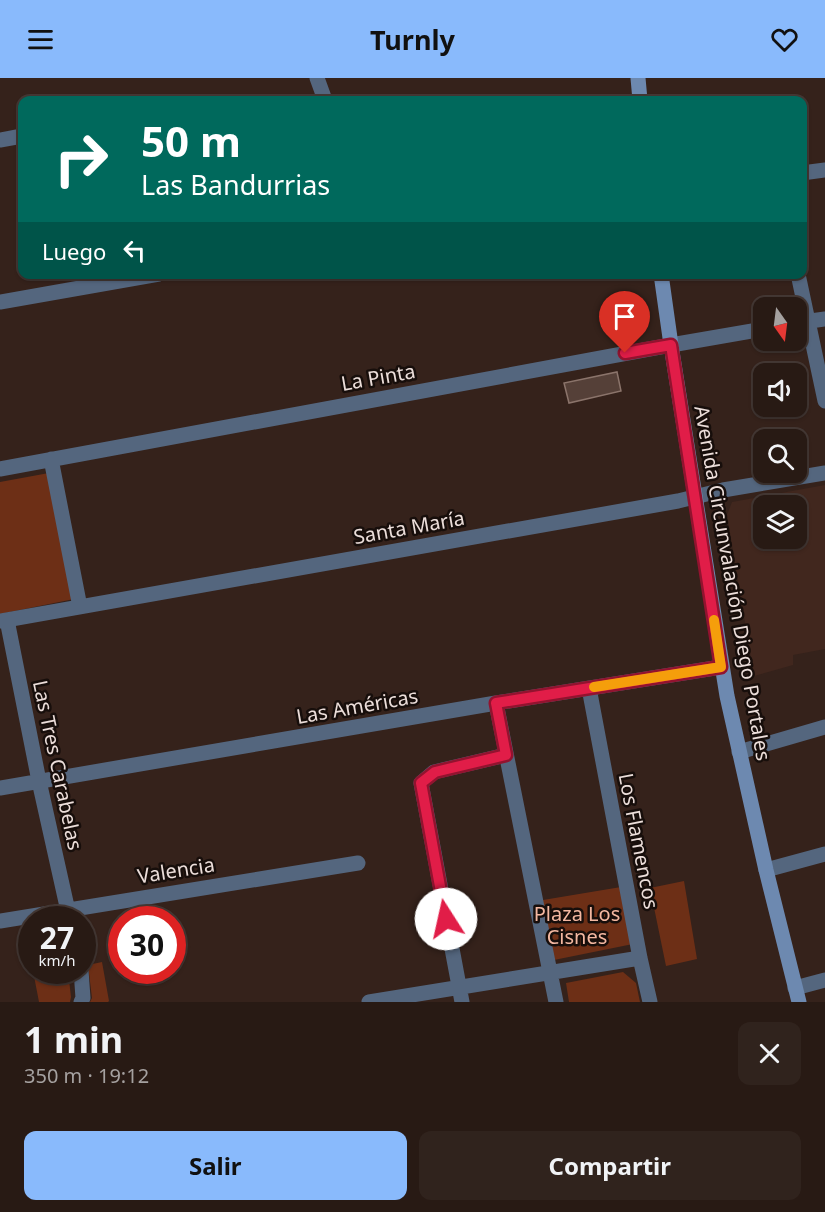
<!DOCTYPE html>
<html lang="es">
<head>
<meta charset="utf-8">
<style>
  :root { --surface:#281a14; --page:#30231d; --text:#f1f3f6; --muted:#a5a1a0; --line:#443834; --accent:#89bafc }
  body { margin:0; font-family:"Noto Sans",sans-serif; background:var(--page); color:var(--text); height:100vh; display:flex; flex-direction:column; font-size:22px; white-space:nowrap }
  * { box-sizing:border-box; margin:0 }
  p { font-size:20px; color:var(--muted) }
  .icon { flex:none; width:33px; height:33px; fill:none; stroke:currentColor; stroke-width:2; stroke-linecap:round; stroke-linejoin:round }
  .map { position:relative; height:924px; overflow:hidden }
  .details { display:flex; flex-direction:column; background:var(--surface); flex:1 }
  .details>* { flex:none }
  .guide { position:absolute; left:18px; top:18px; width:789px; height:183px; border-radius:12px; box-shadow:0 2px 4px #0004,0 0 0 2px var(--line); background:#00695c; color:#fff; overflow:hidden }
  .needle { width:39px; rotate:166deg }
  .controls { position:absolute; left:753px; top:219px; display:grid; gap:12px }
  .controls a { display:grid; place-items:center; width:54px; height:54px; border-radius:12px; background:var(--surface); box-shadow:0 2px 4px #0004,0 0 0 2px var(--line); font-size:30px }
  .speed { position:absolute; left:18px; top:828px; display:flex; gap:12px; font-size:30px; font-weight:700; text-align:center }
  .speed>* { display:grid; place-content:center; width:78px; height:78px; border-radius:50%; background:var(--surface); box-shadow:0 2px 4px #0004,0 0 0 2px var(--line); line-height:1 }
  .speed small { font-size:15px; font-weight:400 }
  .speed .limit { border:9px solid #d22; background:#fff; color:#111 }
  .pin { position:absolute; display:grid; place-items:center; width:51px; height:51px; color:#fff; margin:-62px -26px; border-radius:50% 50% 50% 0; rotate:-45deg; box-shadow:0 0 6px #0007 }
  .pin .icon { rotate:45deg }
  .me { position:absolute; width:66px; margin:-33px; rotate:350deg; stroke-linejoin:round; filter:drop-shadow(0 0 4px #0008) }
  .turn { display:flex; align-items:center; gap:21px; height:126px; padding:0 24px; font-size:27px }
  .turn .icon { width:78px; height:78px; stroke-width:2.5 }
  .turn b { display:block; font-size:42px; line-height:51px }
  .then { display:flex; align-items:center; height:57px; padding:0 24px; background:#0003; gap:12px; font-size:22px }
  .round { display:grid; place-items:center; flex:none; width:63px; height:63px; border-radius:12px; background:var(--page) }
  .summary { display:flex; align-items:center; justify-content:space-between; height:102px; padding:0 24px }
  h1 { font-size:36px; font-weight:700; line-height:45px }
  .primary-button { display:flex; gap:12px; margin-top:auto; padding:12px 24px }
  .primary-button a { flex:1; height:69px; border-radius:12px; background:var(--accent); color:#111; font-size:24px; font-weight:700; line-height:69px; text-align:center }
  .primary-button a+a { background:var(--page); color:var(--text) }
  header { display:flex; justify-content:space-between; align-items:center; height:78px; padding:0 24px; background:var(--accent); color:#111; font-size:27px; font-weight:700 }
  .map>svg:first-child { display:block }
</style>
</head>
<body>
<header><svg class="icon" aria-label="menu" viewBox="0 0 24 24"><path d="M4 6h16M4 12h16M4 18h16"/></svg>Turnly<svg class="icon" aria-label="heart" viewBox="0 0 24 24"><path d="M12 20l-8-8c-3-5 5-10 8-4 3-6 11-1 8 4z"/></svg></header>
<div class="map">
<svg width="825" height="924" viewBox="0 0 825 924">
  <rect width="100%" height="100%" fill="#35221b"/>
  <path fill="#41271e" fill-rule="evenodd" d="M 825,407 L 825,571 L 793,577 L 793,587 L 754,598 L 727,437 L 732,424 ZM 764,428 L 796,428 L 796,460 L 764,460 Z"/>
  <path fill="#6d2f16" d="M 49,395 L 74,521 L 0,536 L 0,404 Z
    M 684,803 L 697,881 L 666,888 L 650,810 Z
    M 621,809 L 633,866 L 549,883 L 537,823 Z
    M 102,884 L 109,923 L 108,924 L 90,924 L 92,920 L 88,887 Z
    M 57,893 L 68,893 L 71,919 L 70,924 L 39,924 L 34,898 Z
    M 623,894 L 636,905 L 640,924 L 569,924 L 566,905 Z"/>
  <path fill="#554038" stroke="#8b746b" stroke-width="1.5" d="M 617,294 L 621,313 L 569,325 L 564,305 Z"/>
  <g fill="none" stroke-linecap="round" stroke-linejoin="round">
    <path stroke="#54667e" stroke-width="15" d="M 317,0 L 325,22
      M 0,62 L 22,58
      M 802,95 L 825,92
      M 798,196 L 825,323
      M 0,224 L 159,196
      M 796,245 L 825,241
      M 51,381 L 80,529
      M 0,391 L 671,267 L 764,251
      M 7,542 L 39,703 L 70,842
      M 0,543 L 678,423 L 723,412 L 825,395
      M 589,610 L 640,880 L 650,924
      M 496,625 L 556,924
      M 739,674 L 825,649
      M 0,710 L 496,625 L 721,589
      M 766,792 L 825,776
      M 0,843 L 358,785
      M 81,892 L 83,920 L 81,924
      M 795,910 L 825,902
      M 369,924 L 640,880
      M 462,924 L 421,705 L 434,694 L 506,677"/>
    <path stroke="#6d89b0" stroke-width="15" d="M 638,0 L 640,22
      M 661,196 L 671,267 L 727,618 L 766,792 L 799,924"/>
  </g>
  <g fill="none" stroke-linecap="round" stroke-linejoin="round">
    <defs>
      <path id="route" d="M 446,841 L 421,705 L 435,694 L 506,677 L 496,625 L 721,589 L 671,267 L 625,275"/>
    </defs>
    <use href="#route" stroke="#92132f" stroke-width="15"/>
    <use href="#route" stroke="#e11d48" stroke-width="10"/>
    <path stroke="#f59e0b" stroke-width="10" d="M 594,609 L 721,589 L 714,542"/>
  </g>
  <g text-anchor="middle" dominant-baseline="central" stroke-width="5" stroke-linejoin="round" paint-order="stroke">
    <g font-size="20" fill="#ecdeda" stroke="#170e0b">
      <text transform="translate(378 299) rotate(-10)">La Pinta</text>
      <text transform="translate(409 449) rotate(-10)">Santa María</text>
      <text transform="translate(733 505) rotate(80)">Avenida Circunvalación Diego Portales</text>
      <text transform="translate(357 628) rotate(-10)">Las Américas</text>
      <text transform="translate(58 687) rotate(78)">Las Tres Carabelas</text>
      <text transform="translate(639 763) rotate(79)">Los Flamencos</text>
      <text transform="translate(176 792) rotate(-9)">Valencia</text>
    </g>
    <g font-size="20" fill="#f4b8a1" stroke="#170e0b">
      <text x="577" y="835">Plaza Los<tspan x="577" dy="23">Cisnes</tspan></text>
    </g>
  </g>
</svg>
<div class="controls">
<a><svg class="needle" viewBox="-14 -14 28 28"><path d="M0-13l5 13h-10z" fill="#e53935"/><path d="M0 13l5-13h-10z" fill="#a5a1a0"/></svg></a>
<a><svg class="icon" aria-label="sound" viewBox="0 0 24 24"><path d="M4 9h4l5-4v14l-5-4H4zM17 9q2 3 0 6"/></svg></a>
<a><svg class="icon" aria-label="search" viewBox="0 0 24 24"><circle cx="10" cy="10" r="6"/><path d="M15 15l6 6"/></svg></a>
<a><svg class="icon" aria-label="layers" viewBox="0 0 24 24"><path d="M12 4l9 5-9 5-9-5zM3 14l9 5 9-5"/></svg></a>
</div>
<div class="speed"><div>27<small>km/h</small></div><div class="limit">30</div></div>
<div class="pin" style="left:625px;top:275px;background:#d93025"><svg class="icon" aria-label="arrive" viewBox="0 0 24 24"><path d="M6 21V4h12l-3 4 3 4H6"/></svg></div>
<svg class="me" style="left:446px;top:841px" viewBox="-20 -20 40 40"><circle r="19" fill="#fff"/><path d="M0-13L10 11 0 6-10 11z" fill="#e11d48"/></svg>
<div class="guide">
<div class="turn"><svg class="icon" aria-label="right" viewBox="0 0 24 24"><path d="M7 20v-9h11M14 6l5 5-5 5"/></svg><div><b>50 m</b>Las Bandurrias</div></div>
<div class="then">Luego<svg class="icon" aria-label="left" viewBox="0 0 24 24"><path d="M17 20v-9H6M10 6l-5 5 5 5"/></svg></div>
</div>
</div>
<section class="details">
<div class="summary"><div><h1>1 min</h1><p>350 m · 19:12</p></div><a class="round"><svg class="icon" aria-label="close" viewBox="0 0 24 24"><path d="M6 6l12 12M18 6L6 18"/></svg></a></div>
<div class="primary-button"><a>Salir</a><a>Compartir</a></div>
</section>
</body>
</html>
